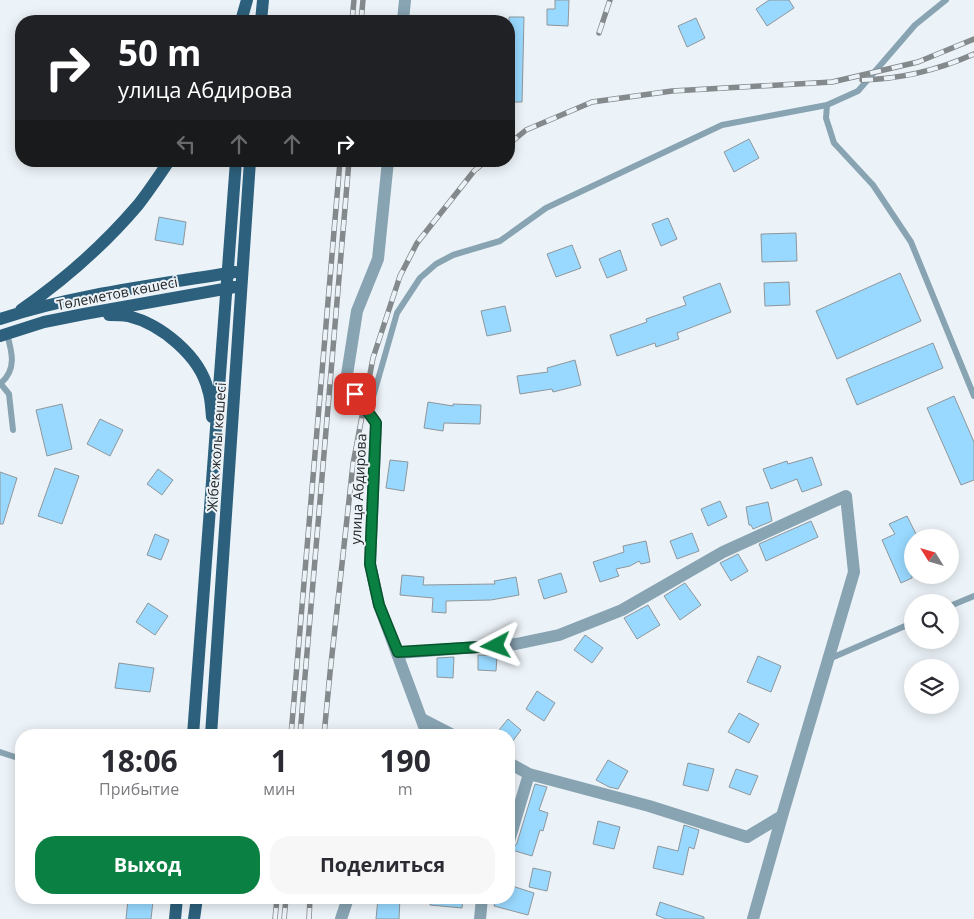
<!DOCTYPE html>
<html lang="ru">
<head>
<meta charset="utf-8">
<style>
  :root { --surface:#fff; --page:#f7f7f7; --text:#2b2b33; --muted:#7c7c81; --accent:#0b8043 }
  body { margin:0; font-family:"Open Sans",sans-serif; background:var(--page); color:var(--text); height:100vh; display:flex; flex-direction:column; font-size:19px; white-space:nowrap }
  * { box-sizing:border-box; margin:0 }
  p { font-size:16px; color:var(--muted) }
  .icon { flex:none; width:28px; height:28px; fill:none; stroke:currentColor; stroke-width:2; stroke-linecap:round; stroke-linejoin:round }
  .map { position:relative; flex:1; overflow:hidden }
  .drawer { position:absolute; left:15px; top:729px; width:500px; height:175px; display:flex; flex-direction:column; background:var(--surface); border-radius:20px; box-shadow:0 2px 12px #0003 }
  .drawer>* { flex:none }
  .hud { position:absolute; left:15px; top:15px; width:500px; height:152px; border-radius:20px; box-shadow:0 2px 12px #0003; background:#202124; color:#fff; overflow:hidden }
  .needle { width:32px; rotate:307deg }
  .controls { position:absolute; left:904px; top:529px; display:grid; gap:10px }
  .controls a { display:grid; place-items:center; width:55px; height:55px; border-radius:50%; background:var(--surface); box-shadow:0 2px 12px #0003; font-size:25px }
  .pin { position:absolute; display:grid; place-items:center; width:42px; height:42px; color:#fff; margin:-21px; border-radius:10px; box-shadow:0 2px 8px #0006 }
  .me { position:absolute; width:55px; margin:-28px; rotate:266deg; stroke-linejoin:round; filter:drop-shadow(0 0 4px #0008) }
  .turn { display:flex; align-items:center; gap:18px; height:105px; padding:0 20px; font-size:22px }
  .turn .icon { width:65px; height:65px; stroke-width:2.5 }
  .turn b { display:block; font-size:35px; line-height:42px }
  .lanes { display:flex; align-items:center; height:48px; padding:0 20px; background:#0003; justify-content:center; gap:25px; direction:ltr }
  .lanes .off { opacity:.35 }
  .eta { display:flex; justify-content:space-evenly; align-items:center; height:85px; text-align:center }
  .eta b { font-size:30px; font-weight:700; line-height:35px }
  .primary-button { display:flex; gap:10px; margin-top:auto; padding:10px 20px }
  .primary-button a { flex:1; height:58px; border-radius:20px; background:var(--accent); color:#fff; font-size:20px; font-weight:700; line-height:58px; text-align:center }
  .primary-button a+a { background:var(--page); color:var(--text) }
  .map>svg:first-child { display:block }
</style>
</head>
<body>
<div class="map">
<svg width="974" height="919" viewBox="0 0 974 919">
  <rect width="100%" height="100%" fill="#ecf3f8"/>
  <path fill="#99d9ff" stroke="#8f969a" d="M 555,0 L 569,0 L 568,26 L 547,25 L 547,9 L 555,9 Z
    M 769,0 L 789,0 L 794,8 L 767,26 L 756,9 Z
    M 509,17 L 524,17 L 522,102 L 509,102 Z
    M 696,18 L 705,38 L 687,47 L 678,26 Z
    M 749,139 L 759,158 L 734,172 L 724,152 Z
    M 159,217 L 186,222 L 183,245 L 155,240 Z
    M 668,218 L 677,239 L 661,246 L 652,224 Z
    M 796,233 L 797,261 L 762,262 L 761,234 Z
    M 572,245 L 581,268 L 556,277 L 547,254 Z
    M 620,250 L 627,270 L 607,278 L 599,259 Z
    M 900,273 L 921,321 L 837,359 L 816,311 Z
    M 789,282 L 790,305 L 765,306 L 764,283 Z
    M 720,283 L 731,312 L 677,333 L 679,339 L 656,347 L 655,343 L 617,356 L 610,335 L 647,322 L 646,319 L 686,305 L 683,297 Z
    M 505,306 L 511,331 L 487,336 L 481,311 Z
    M 933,343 L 943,368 L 857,405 L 846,379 Z
    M 575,360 L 581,385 L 553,392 L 552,389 L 520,394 L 517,376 L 548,372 L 547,368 Z
    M 954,396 L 974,442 L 974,480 L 961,485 L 927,408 Z
    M 428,402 L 453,406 L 453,404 L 481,405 L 480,424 L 444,423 L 443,431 L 424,428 Z
    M 62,404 L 72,449 L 47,456 L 36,410 Z
    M 100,419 L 123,430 L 110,456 L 87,444 Z
    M 812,457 L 822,485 L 802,492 L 797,479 L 771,489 L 763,469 L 787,461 L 788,464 Z
    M 390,460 L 408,462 L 404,491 L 386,488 Z
    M 55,468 L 79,476 L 62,524 L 38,516 Z
    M 158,469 L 173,480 L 162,495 L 147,484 Z
    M 0,472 L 17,478 L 3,524 L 0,524 Z
    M 720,501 L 727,517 L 708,526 L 701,509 Z
    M 768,502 L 772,521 L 753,529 L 751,525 L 749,525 L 746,507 Z
    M 907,516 L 918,538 L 912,538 L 912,578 L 901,583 L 882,540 L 895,534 L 889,524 Z
    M 811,521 L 818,537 L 766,561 L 759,544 Z
    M 692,533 L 699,551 L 677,559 L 670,541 Z
    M 155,534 L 169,540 L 161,560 L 147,555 Z
    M 646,541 L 650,562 L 641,564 L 639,561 L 630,566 L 616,569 L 619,576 L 600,582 L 593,562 L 624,552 L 623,546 Z
    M 738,554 L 748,571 L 731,581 L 720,563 Z
    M 561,573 L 567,592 L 544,599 L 538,580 Z
    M 402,575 L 424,577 L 423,585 L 495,584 L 494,581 L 516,577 L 519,595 L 491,600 L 446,601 L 446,613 L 432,612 L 433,598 L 400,595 Z
    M 685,583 L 701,605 L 680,620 L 664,596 Z
    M 148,603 L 168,616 L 155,635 L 136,622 Z
    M 648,605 L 660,625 L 637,639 L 624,618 Z
    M 585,635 L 603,648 L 592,663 L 574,650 Z
    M 478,655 L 497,656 L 496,671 L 478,670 Z
    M 758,656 L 781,666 L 771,692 L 747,682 Z
    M 454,657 L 453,678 L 437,677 L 437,658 Z
    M 119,663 L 154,668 L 150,692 L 115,688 Z
    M 537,691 L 555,703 L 544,721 L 526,709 Z
    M 739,713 L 759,724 L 749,743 L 728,732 Z
    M 508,719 L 521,730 L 509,746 L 509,735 L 495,735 Z
    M 608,760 L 628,771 L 618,789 L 609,787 L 596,780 Z
    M 688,763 L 714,769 L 708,791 L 683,785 Z
    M 736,769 L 758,776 L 750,795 L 729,787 Z
    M 535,784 L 547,787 L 539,810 L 548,813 L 543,831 L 540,830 L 532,856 L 512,850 L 517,843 Z
    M 598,821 L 620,827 L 614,849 L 593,844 Z
    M 684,825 L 699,830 L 694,849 L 689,847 L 683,875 L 653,868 L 658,846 L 678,851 Z
    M 533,868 L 551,872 L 547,891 L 529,887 Z
    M 509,885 L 534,893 L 528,915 L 494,906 L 496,898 L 509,898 Z
    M 378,898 L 400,898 L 399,919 L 376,919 Z
    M 430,898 L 463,898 L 462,908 L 430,905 Z
    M 128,899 L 153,901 L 151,919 L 126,919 Z
    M 660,902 L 704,917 L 704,919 L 666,919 L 656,915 Z"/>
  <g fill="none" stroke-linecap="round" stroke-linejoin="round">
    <path stroke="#88a3b2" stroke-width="6" d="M 827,105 L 826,118 L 834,143 L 873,185 L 911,242 L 974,396
      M 0,383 L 9,394 L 13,430
      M 1,383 C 17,369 12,352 7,334
      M 369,411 L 397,313 L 420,278 L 436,264 L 453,255 L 500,241 L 546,208 L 722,125 L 827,105 L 858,91 L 915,25 L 946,0
      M 950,606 L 974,596
      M 829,659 L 912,623
      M 0,752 L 21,759"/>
    <path stroke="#88a3b2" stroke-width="12" d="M 403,21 L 405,0
      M 388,161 L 378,259 L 357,311 L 346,381 L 376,423 L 370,564 L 379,605 L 425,729 L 424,735
      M 398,653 L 516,644 L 559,635 L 622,610 L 723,552 L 846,496 L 854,572 L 782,816 L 747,837 L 649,806 L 529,774 L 509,763
      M 422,719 L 453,735
      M 509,841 L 529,774
      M 341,919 L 348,898
      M 480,919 L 482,898
      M 753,919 L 782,816"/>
    <path stroke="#2d607c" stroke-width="12" d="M 241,21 L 247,0
      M 261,21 L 263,0
      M 21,310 C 64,280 104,245 138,205 C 149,191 159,176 169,161
      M 109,315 C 115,315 122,315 128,316 C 161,324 200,356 208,390 C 211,398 211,408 212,417
      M 0,319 C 76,294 156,285 235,272
      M 0,336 L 44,322 L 84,314 L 235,287
      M 193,735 L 236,161
      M 211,735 L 250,161
      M 175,919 L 177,898
      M 194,919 L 197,898"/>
    <defs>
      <path id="rail" d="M 352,21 L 354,0
        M 361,21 L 363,0
        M 599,33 L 610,0
        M 862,80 C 901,79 938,70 974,54
        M 509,144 L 526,130 L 592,102 L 672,91 L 832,82 L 918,62 L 974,39
        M 291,735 L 340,161
        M 300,735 L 349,161
        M 324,735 L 330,673 L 353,464 L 373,358 L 400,276 L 417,243 L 474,171 L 486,161
        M 275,919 L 277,898
        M 284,919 L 286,898
        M 309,919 L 310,898"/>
    </defs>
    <use href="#rail" stroke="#84898c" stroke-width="5.5"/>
    <use href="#rail" stroke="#ecf3f8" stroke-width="4" stroke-dasharray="11" stroke-linecap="butt"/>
  </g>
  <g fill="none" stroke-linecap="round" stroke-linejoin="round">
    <defs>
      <path id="route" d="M 355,394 L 376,423 L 370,564 L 379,605 L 398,652 L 496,646"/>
    </defs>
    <use href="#route" stroke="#07532c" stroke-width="12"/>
    <use href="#route" stroke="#0b8043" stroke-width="9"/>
  </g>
  <g text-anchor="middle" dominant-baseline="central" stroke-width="4" stroke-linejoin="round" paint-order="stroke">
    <g font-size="14" fill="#232628" stroke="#ecf3f8">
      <text transform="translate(117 293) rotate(-11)">Төлеметов көшесі</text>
      <text transform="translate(216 447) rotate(-86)">Жібек жолы көшесі</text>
      <text transform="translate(358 489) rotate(-87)">улица Абдирова</text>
    </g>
  </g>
</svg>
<div class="controls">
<a><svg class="needle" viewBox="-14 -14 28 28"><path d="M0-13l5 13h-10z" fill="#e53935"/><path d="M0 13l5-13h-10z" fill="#7c7c81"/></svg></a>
<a><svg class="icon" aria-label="search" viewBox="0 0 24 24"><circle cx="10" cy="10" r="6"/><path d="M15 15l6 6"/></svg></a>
<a><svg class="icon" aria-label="layers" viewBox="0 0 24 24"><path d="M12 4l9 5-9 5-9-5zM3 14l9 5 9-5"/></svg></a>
</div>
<div class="pin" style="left:355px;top:394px;background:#d93025"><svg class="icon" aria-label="arrive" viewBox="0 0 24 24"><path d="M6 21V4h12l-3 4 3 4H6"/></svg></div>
<svg class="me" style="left:496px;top:646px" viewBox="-20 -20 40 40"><path d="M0-17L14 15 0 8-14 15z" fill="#0b8043" stroke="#fff" stroke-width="4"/></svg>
<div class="hud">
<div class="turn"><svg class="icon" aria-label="right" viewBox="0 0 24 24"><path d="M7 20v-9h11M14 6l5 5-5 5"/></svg><div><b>50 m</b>улица Абдирова</div></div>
<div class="lanes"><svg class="icon off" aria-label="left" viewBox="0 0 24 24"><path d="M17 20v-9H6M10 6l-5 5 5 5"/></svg><svg class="icon off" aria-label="ahead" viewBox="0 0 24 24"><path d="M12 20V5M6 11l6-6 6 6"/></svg><svg class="icon off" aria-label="ahead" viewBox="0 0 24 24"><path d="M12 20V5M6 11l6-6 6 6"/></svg><svg class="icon" aria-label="right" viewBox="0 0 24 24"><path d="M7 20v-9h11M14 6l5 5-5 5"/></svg></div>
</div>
<section class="drawer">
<div class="eta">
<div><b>18:06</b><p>Прибытие</p></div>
<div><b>1</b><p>мин</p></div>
<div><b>190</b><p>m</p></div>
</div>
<div class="primary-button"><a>Выход</a><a>Поделиться</a></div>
</section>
</div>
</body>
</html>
